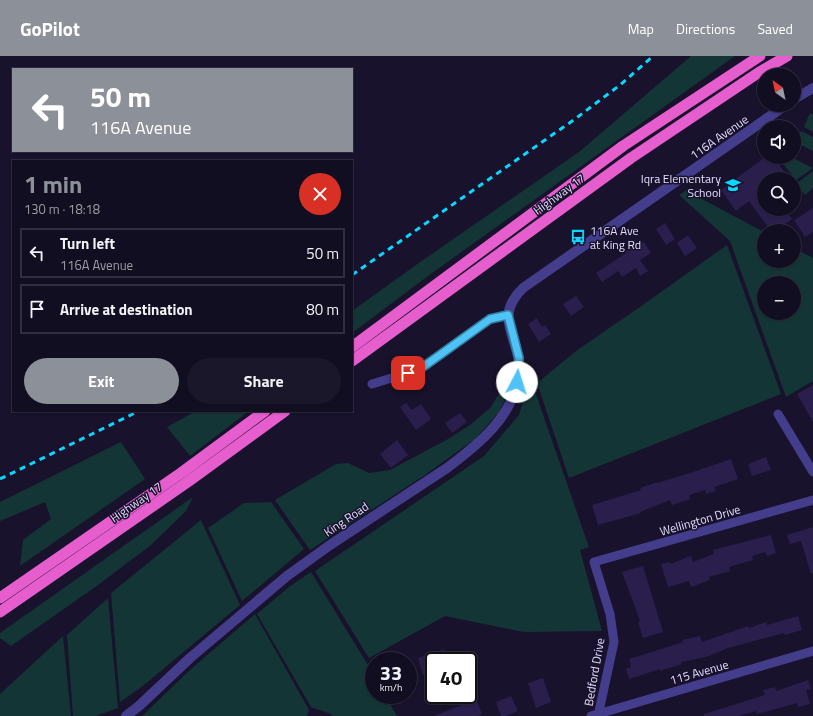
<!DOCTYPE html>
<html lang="en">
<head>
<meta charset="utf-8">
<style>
  :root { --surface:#120e21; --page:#1b172a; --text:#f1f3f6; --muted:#9c9ca5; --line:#312e3f; --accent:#8c9099 }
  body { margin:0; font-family:"Titillium Web",sans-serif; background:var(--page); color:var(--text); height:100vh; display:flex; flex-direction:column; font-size:15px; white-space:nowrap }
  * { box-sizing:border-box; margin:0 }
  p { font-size:13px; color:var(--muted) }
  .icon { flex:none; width:22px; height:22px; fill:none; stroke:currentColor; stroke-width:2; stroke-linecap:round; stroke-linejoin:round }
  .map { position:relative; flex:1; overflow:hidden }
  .panel { position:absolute; left:12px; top:104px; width:341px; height:252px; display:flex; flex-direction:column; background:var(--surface); border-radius:0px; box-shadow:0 1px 3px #0004,0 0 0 1px var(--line) }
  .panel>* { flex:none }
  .banner { position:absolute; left:12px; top:12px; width:341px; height:84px; border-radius:0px; box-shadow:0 1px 3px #0004,0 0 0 1px var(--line); background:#8c9099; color:#fff; overflow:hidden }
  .needle { width:26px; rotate:327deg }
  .controls { position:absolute; left:757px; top:12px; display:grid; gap:8px }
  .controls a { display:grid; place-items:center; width:44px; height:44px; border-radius:50%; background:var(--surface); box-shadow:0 1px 3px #0004,0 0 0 1px var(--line); font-size:20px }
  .speed { position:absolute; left:365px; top:596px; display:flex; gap:8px; font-size:20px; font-weight:700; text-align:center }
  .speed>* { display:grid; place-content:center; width:52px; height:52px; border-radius:50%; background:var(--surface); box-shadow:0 1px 3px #0004,0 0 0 1px var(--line); line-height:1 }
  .speed small { font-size:10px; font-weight:400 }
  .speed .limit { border:2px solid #111; border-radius:6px; background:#fff; color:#111 }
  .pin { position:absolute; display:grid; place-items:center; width:34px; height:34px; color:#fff; margin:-17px; border-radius:8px; box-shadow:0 2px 6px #0006 }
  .me { position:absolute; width:44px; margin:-22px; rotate:5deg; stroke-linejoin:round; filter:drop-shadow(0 0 3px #0008) }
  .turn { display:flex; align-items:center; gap:14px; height:84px; padding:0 12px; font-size:18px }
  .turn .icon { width:52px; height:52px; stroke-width:2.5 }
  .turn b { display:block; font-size:28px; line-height:34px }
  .round { display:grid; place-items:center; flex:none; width:42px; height:42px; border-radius:21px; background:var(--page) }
  .headline { display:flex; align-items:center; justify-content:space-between; height:68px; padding:0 12px }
  h1 { font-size:24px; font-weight:700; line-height:30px; color:var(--accent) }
  .primary-button { display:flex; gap:8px; margin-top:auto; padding:8px 12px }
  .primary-button a { flex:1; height:46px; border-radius:24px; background:var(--accent); color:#fff; font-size:16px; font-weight:700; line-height:46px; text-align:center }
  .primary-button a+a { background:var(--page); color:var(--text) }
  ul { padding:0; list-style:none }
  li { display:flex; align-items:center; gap:12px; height:50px; margin:0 8px 6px; padding:0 4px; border:2px solid var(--line); border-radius:0px }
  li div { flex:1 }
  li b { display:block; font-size:15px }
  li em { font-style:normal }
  header { display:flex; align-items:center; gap:24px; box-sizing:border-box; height:56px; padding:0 20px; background:var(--accent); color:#fff }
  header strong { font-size:19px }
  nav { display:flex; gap:22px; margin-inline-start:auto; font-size:14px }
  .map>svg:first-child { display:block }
</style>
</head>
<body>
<header>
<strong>GoPilot</strong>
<nav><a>Map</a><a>Directions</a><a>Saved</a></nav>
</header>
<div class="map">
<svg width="813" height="660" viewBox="0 0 813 660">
  <rect width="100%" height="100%" fill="#18122c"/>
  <path fill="#143536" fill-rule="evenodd" d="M 691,0 L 735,0 L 428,220 L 352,277 L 352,255 L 416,209 L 579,96 Z
    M 810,57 L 813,59 L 813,76 L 804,71 Z
    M 801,75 L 813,81 L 813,95 L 795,86 Z
    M 787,101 L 791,101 L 813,112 L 796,124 L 781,105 Z
    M 813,115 L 813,132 L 805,139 L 796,128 Z
    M 688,133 L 700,142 L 764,176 L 764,205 L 794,205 L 794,192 L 813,202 L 813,325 L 786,341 L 730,185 L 679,139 ZM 764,227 L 794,227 L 794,257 L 764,257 Z
    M 727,189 L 781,338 L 569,422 L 537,327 L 576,295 L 647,246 Z
    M 530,321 L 589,491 L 580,494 L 602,575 L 524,576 L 445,560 L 369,602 L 315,515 L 484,400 L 519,359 Z
    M 508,324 L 512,329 L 499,356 L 475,383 L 425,419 L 310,494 L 275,444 L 336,408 L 348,407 L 369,417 L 390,414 L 448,383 L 470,369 L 490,352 Z
    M 196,355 L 249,355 L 190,400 L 167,371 Z
    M 121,386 L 145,423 L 20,510 L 23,484 L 51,463 L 45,446 L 0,465 L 0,446 Z
    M 193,441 L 186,455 L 151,489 L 98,529 L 11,590 L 0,582 L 0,577 Z
    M 271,446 L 304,493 L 242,545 L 208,472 L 244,447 Z
    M 201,464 L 240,549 L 144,629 L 120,646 L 111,537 Z
    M 311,516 L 374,619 L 374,639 L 385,639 L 395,657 L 398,660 L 332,660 L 331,658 L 311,651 L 257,558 L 289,531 Z
    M 108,542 L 118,652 L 96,660 L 73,660 L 67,579 Z
    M 255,558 L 309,654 L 307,660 L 142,660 L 191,613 Z
    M 63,580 L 71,660 L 0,660 L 0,638 Z"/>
  <path fill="#2a1e4d" d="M 765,101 L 773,101 L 790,123 L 764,123 L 764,153 L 785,153 L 792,163 L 775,175 L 771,175 L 749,145 L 736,155 L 721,134 Z
    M 813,152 L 813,176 L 805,181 L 794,164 Z
    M 665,167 L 675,183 L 666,189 L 656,173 Z
    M 688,179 L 697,192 L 685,200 L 677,187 Z
    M 644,186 L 651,197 L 640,204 L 648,215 L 640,220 L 636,212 L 622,221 L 618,215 L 602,226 L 596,217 L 626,197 L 625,196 L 632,191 L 633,193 Z
    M 576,240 L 584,251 L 571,260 L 563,248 Z
    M 537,262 L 542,271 L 545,269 L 551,278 L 539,286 L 528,268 Z
    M 813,329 L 813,366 L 797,338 Z
    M 406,347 L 412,354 L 421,348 L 431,363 L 416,374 L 400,351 Z
    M 460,357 L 467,366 L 452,377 L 445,367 Z
    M 397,384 L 408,399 L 391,412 L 380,398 Z
    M 766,401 L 771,414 L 752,420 L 748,408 Z
    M 731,403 L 738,423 L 714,431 L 716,435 L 706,438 L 705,434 L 689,439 L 690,443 L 672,449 L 670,444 L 640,456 L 641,457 L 598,469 L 592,449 L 641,434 L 640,432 L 657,426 L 657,427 L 690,417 Z
    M 813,471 L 813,517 L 811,518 L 801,485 L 790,488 L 787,479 Z
    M 771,479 L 776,497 L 767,500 L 765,496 L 752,500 L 753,504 L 729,511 L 730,515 L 709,521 L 710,524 L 691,531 L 689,525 L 668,531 L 661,508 L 670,506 L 670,508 L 691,500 L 693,506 L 714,498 L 713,494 Z
    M 643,510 L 663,576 L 643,582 L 638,566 L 640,565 L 622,516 Z
    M 798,560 L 802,574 L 785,579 L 784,577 L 728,592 L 706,601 L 681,606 L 682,608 L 660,615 L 660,613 L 629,623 L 626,613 L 631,611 L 629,603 L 683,586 L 682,584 L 700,580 L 702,586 L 748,570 L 749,572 L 766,566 L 767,569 Z
    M 444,593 L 449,605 L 434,605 L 434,615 L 423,619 L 418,602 Z
    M 543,622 L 551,646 L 536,652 L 528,627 Z
    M 808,624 L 811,633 L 806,634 L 810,648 L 798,651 L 797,647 L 757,658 L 756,655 L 739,660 L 704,660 L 704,658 L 765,639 L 763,634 L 775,631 L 776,635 Z
    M 511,640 L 518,655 L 506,660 L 501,660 L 496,646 Z
    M 476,643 L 482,658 L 478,660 L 434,660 Z"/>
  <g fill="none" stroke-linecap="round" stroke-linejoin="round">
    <path stroke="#443d8b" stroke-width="9" d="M 372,328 L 408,317 L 423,311 L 490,263 L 508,259
      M 778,358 L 813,416
      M 591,660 L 813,595
      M 598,660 L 614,586 L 610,558 L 594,506 L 813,444"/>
    <path stroke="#443d8b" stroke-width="10" d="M 794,43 L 813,32
      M 126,660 L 139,650 L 190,602 L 287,520 L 330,489 L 447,412 C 479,388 514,360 519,318 C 522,283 491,263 523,232 L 786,49"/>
    <path stroke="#e65ece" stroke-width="11" d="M 352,291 L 623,90 L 760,0
      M 352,305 L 631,102 L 758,17 L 787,0
      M 0,542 L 181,417 L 265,355
      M 0,556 L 189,425 L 285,355"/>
    <path stroke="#0ad7fe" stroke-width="3" stroke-dasharray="6 5" stroke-linecap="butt" d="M 352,219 L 575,63 L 620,29 L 653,0
      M 0,423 L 139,355"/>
  </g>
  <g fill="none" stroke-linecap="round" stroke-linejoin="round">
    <defs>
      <path id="route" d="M 408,317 L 423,311 L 490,263 L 508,259 L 519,302 L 517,326"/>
    </defs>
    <use href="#route" stroke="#337fa1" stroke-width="10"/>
    <use href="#route" stroke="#4fc3f7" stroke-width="7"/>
  </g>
  <defs>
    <symbol id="school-bare" viewBox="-9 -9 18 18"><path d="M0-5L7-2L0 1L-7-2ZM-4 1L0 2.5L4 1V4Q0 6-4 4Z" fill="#0ad7fe" stroke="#18122c" stroke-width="2.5" paint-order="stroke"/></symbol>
    <symbol id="bus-bare" viewBox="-9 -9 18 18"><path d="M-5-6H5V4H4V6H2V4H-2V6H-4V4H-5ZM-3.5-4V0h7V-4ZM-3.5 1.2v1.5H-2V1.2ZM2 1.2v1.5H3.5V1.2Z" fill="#0ad7fe" stroke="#18122c" stroke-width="2.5" paint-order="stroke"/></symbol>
  </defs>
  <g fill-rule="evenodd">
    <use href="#school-bare" x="722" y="118" width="22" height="22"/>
    <use href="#bus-bare" x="567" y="170" width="22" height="22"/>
  </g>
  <g text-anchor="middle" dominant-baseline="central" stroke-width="3" stroke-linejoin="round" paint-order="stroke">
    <g font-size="12" fill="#e3ddff" stroke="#18122c">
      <text transform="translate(719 81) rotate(-35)">116A Avenue</text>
      <text transform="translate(559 138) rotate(-36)">Highway 17</text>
      <text transform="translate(136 446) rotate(-35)">Highway 17</text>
      <text transform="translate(346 463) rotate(-34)">King Road</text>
      <text transform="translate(700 464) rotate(-16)">Wellington Drive</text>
      <text transform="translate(594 616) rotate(-80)">Bedford Drive</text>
      <text transform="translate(699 616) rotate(-16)">115 Avenue</text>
    </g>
    <g font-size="12" fill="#e3ddff" stroke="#18122c" text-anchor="end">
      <text x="721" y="122">Iqra Elementary<tspan x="721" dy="14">School</tspan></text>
      <text x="590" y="174" text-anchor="start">116A Ave<tspan x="590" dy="14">at King Rd</tspan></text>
    </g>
  </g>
</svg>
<div class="controls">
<a><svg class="needle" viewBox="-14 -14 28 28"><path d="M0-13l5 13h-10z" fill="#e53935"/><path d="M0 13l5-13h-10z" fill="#9c9ca5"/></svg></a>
<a><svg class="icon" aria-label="sound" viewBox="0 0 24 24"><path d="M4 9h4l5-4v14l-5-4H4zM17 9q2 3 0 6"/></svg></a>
<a><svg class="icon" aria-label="search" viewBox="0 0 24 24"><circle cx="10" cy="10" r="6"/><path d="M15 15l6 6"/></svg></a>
<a>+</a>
<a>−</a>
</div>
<div class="speed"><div>33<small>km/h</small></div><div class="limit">40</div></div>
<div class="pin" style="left:408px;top:317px;background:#d93025"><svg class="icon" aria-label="arrive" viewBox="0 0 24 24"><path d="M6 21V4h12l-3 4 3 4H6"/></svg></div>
<svg class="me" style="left:517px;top:326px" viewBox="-20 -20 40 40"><circle r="19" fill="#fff"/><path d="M0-13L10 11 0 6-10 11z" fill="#4fc3f7"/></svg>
<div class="banner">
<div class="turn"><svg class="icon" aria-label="left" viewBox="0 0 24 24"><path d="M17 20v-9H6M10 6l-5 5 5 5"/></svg><div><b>50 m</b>116A Avenue</div></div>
</div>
<section class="panel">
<div class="headline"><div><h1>1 min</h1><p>130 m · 18:18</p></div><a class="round" style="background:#d93025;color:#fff"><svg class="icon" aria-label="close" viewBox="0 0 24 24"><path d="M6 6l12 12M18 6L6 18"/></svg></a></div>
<ul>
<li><svg class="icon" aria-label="left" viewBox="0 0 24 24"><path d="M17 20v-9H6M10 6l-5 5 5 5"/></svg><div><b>Turn left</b><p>116A Avenue</p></div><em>50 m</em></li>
<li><svg class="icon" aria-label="arrive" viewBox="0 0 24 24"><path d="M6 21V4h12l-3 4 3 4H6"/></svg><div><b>Arrive at destination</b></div><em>80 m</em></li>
</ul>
<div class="primary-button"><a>Exit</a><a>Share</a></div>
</section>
</div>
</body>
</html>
